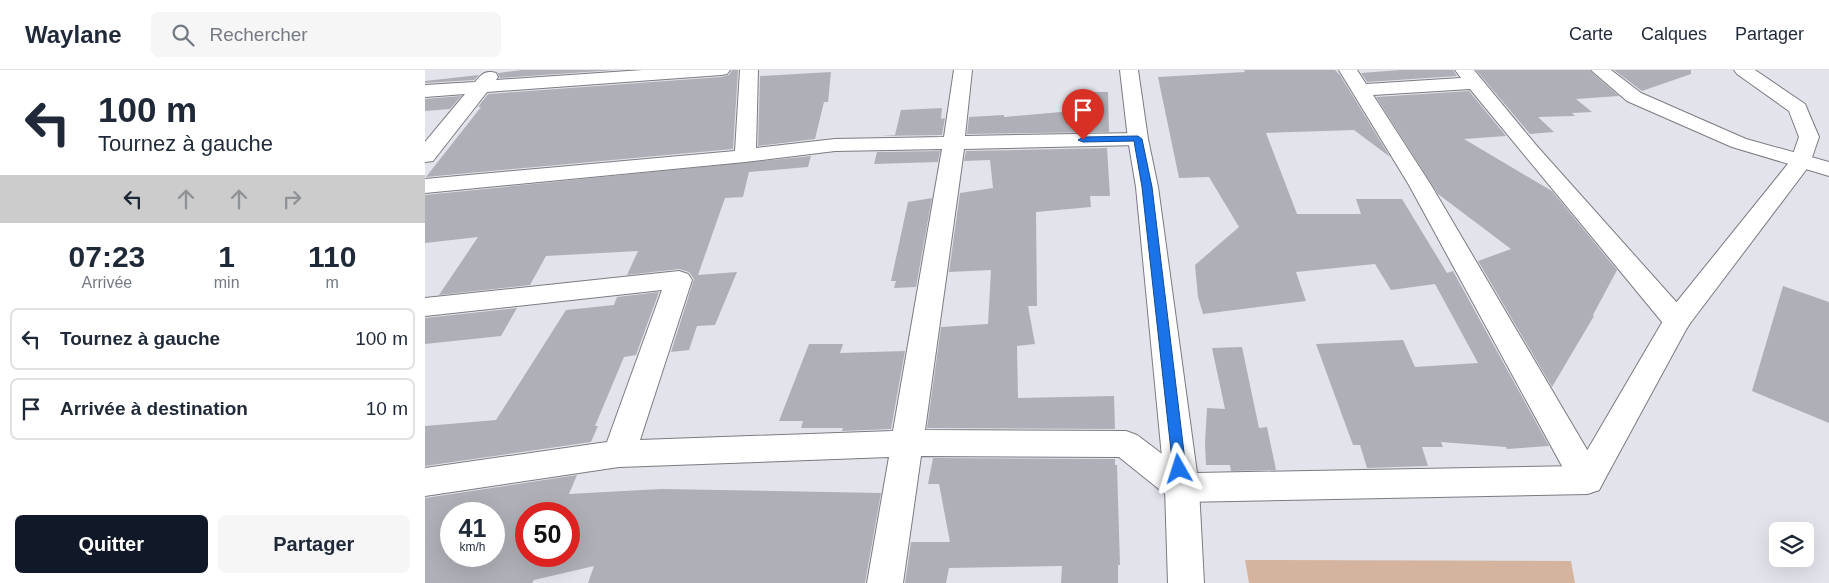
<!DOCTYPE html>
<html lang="fr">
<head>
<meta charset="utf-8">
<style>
  :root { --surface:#fff; --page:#f6f6f7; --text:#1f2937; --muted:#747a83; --line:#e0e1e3; --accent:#111827 }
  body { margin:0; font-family:Arial,sans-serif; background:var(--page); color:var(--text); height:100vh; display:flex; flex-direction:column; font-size:19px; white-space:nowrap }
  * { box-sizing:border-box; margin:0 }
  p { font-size:16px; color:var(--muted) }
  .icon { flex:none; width:28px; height:28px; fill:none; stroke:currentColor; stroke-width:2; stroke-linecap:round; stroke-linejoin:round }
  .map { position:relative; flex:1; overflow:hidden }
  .sheet { display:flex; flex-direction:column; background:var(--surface); width:425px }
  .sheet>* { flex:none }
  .guide { background:#fff; color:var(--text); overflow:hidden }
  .fabs { position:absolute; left:1344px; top:452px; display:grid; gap:10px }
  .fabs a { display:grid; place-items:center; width:45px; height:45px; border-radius:8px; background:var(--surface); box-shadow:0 5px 20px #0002; font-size:25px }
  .speed { position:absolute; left:15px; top:432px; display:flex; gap:10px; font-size:25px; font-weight:700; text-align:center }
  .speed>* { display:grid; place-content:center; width:65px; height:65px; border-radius:50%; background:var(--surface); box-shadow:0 5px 20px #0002; line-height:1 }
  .speed small { font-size:12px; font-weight:400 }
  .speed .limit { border:8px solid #d22; background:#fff; color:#111 }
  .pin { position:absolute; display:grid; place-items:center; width:42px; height:42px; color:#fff; margin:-51px -21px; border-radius:50% 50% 50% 0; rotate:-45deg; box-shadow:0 0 5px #0007 }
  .pin .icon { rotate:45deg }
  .me { position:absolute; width:55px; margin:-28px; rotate:354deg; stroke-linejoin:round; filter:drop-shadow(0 0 4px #0008) }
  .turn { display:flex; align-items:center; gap:18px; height:105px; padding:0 15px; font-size:22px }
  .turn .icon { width:65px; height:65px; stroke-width:2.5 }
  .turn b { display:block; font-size:35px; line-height:42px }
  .lanes { display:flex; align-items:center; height:48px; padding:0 15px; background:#0003; justify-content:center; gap:25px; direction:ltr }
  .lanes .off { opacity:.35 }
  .eta { display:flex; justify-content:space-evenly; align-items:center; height:85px; text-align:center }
  .eta b { font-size:30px; font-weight:700; line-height:35px }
  .primary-button { display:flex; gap:10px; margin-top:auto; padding:10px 15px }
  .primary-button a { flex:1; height:58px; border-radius:8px; background:var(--accent); color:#fff; font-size:20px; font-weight:700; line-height:58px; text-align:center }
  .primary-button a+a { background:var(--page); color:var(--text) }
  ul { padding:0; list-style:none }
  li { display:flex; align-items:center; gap:15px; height:62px; margin:0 10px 8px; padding:0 5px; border:2px solid var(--line); border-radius:8px }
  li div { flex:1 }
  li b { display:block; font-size:19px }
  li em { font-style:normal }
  header { display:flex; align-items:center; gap:30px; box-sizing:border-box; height:70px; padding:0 25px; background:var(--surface); border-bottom:1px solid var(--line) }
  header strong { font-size:24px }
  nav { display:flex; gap:28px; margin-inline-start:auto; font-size:18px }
  .search { width:350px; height:45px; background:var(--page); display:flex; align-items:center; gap:12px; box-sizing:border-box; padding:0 18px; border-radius:8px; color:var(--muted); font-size:19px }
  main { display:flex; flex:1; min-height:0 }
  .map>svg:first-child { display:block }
</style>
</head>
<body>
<header>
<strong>Waylane</strong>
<div class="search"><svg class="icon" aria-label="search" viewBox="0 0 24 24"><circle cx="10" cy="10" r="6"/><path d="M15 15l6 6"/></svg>Rechercher</div>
<nav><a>Carte</a><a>Calques</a><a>Partager</a></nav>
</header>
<main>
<section class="sheet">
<div class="guide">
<div class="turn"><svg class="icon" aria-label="left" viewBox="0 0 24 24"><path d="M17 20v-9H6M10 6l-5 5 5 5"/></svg><div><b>100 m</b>Tournez à gauche</div></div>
<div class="lanes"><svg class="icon" aria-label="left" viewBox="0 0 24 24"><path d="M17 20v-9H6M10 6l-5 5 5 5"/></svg><svg class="icon off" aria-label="ahead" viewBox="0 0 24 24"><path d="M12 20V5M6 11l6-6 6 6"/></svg><svg class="icon off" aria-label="ahead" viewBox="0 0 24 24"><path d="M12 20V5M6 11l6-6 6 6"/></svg><svg class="icon off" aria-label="right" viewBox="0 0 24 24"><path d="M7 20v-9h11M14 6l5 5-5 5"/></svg></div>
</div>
<div class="eta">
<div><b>07:23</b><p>Arrivée</p></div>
<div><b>1</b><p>min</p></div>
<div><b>110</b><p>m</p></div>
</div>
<ul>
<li><svg class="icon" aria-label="left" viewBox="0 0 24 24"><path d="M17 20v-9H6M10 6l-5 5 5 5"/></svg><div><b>Tournez à gauche</b></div><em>100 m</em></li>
<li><svg class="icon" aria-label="arrive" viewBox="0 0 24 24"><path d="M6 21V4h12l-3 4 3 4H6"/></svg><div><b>Arrivée à destination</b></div><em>10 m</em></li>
</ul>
<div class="primary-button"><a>Quitter</a><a>Partager</a></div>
</section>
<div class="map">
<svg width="1404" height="513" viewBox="0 0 1404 513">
  <rect width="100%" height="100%" fill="#e3e4eb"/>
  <path fill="#d4b49f" d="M 820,490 L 1146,491 L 1150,513 L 824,513 Z"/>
  <path fill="#afb0b7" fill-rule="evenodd" d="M 97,0 L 190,0 L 75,8 L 73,3 Z
    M 307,0 L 313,0 L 308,79 L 1,107 L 56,37 L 53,37 L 63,24 L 296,7 L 304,5 Z
    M 819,0 L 910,0 L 915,5 L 965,87 L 929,60 L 841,63 L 872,144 L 936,144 L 931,129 L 977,129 L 1022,203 L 1028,201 L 1124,376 L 1082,379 L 1081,377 L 1016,372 L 1018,377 L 997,377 L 1003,396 L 942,398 L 935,375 L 928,375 L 891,274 L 978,270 L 990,297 L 1053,293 L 1010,214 L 966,220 L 950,194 L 871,202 L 881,231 L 778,244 L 773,227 L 770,195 L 814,157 L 784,107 L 754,108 L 733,7 L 820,2 Z
    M 976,0 L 1028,0 L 1032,6 L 942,12 L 936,3 Z
    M 1051,0 L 1164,0 L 1194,26 L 1151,29 L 1167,42 L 1147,43 L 1150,46 L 1113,47 L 1129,62 L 1105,64 Z
    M 1189,0 L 1266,0 L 1266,4 L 1217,21 Z
    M 406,2 L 403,32 L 399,32 L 390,69 L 333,76 L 335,6 Z
    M 54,5 L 49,10 L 0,13 L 0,11 Z
    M 1044,21 L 1081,66 L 1039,69 L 1127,121 L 1192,200 L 1168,245 L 1169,246 L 1127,317 L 1053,191 L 1086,179 L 1013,124 L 951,27 Z
    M 657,22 L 683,22 L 684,62 L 542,64 L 544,47 L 579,45 L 579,47 L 647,41 L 647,39 L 657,38 Z
    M 36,26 L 25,39 L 0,41 L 0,29 Z
    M 517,38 L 516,49 L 520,48 L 517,65 L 456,66 L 470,65 L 476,40 Z
    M 682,78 L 685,126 L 665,126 L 666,137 L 611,142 L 612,236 L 603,236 L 610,274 L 592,276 L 593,328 L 689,326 L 690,359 L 502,358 L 516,257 L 563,254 L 566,200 L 524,202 L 535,123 L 568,118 L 565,90 L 539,91 L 541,81 Z
    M 515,81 L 513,92 L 449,94 L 452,82 Z
    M 386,86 L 383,97 L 324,102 L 318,127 L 300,128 L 273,205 L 312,202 L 290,255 L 272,256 L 264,280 L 246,282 L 269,209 L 264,202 L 254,199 L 202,205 L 213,181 L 121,186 L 105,215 L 14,225 L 53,167 L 0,173 L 0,125 Z
    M 507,128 L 491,217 L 469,218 L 471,211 L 466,211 L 483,132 Z
    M 1358,216 L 1404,232 L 1404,353 L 1327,321 Z
    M 234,222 L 211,285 L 199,287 L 170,356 L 173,356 L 166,372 L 0,396 L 0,356 L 71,350 L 141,240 L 189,235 L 192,227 Z
    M 92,238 L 76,266 L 0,274 L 0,248 Z
    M 384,274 L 418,274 L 415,283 L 480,281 L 466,359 L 417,361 L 418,358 L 376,358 L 378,351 L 354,351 Z
    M 817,277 L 834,358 L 842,357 L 851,400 L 806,401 L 805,395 L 781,395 L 780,373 L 782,338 L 800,339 L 787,278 Z
    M 508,388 L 690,389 L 690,395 L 692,395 L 695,495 L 693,495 L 693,513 L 636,513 L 637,496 L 524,498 L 521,513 L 480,513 L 486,472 L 525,472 L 514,414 L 503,414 Z
    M 152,405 L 144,424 L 236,419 L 456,423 L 440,513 L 163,513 L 169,496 L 109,510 L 107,513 L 0,513 L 0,428 ZM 26,444 L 69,444 L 69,486 L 26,486 ZM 101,444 L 144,444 L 144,486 L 101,486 Z"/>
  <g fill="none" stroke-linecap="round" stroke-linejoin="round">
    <defs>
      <path id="minor" d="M 218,0 L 305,0 L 302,4 L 296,5 L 62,22 L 8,91 L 0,92 L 0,72 L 40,24 L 0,27 L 0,15 L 50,12 C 57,4 60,0 71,3 L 73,7 L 71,10 Z
        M 315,0 L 333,0 L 331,78 L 410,69 L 519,67 L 529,0 L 547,0 L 540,66 L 713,63 L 720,65 L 723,69 L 720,73 L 713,75 L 539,79 L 500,360 L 701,361 L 712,365 L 769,408 L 774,418 L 769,428 L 757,432 L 745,428 L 694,387 L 496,386 L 478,513 L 442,513 L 464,387 L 194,397 L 0,426 L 0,398 L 182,372 L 237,220 L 0,246 L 0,228 L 254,201 L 263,204 L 267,210 L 215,370 L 468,361 L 517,79 L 410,81 L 320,92 L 0,123 L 0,109 L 310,81 Z
        M 914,0 L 932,0 L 941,14 L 1036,8 L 1030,0 L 1049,0 L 1111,75 L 1262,244 L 1266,251 L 1262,258 L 1252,261 L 1242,258 L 1045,19 L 948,25 L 1006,115 L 1174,400 L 1179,410 L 1174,420 L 1162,424 L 1150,420 L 984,115 Z
        M 1166,0 L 1186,0 L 1216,23 L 1321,69 L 1404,92 L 1404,106 L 1307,77 L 1202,31 Z"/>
      <path id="tertiary" d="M 757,404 L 769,408 L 774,418 L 779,513 L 743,513 L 740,418 L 745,408 Z"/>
      <path id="secondary" d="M 695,0 L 713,0 L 723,69 L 733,117 L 772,403 L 1153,396 L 1242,244 L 1366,90 L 1374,67 L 1364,41 L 1312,4 L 1309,0 L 1330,0 L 1380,34 L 1394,67 L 1384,96 L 1263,256 L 1174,420 L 1162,424 L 757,432 L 745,428 L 740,418 L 711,117 L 703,69 Z"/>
    </defs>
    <use href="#minor" stroke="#7b7b82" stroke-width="2"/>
    <use href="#tertiary" stroke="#7b7b82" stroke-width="2"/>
    <use href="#secondary" stroke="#7b7b82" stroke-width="2"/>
    <use href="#minor" fill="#fff" fill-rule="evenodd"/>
    <use href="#tertiary" fill="#fff" fill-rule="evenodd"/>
    <use href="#secondary" fill="#fff" fill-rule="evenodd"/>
  </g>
  <path fill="#1a73e8" stroke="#114b97" d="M 713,66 L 717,69 L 727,117 L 761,399 L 759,403 L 754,405 L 750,403 L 748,399 L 717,117 L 709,71 L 658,72 L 653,70 L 658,67 Z"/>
</svg>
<div class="fabs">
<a><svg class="icon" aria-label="layers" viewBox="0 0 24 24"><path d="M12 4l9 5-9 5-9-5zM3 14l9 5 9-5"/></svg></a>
</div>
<div class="speed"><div>41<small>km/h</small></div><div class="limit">50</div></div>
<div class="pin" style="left:658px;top:70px;background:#d93025"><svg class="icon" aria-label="arrive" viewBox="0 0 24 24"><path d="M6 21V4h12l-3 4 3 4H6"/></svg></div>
<svg class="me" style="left:754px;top:399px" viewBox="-20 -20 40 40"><path d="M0-17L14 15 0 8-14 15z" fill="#1a73e8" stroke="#fff" stroke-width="4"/></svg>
</div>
</main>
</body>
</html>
